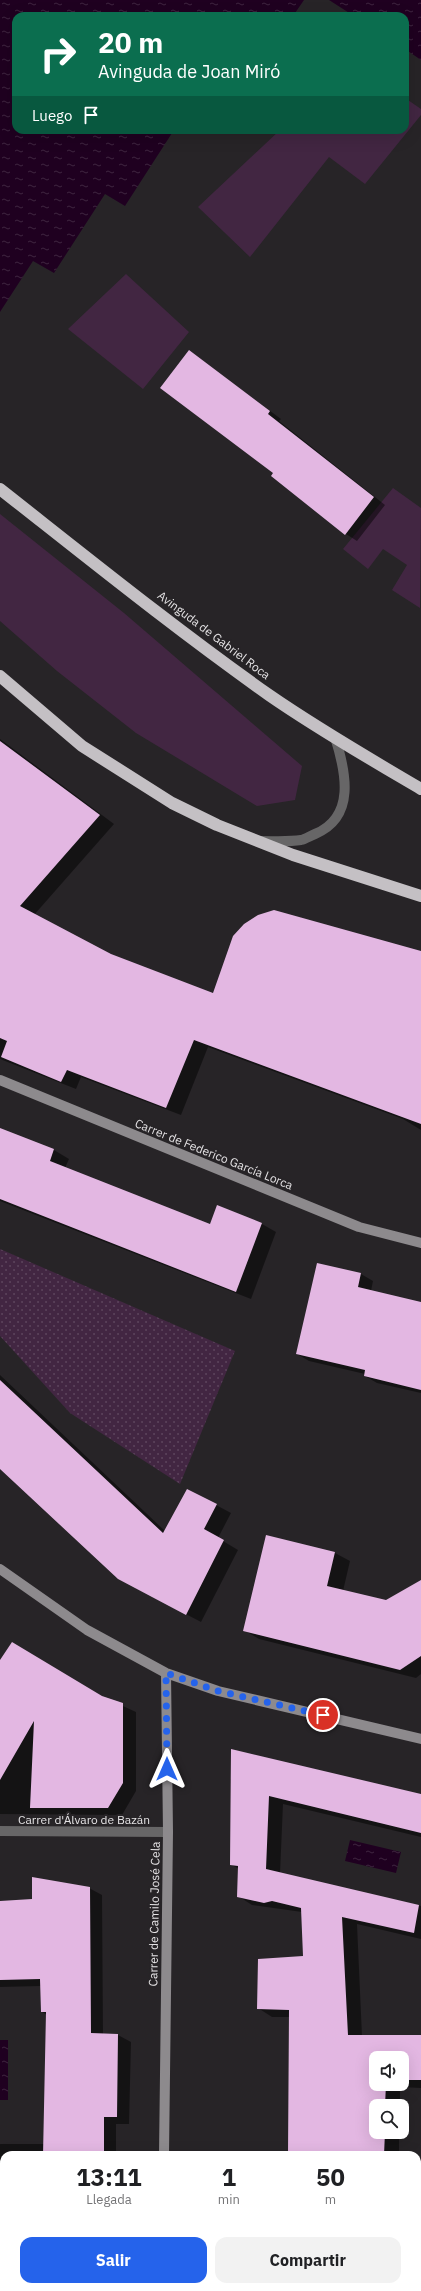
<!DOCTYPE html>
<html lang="es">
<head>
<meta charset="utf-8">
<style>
  :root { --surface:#fff; --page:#f2f2f2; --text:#202124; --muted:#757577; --accent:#2563eb }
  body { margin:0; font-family:"IBM Plex Sans",sans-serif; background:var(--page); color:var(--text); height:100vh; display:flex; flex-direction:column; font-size:15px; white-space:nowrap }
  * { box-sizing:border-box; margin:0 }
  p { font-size:13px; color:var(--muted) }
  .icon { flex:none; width:22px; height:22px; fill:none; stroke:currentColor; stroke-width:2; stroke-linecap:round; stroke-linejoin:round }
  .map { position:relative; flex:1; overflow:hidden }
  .details { position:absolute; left:0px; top:2151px; width:421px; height:140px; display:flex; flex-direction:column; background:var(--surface); border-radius:12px 12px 0 0; box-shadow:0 4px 16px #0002 }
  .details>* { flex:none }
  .banner { position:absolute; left:12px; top:12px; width:397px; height:122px; border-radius:12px; box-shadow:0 4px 16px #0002; background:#0b6e4f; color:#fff; overflow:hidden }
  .buttons { position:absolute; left:369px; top:2051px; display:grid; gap:8px }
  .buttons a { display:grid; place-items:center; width:40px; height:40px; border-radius:8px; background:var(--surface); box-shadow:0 4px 16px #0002; font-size:20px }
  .pin { position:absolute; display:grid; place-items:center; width:34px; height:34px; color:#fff; margin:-17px; border:2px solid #fff; border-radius:50%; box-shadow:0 1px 4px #0007 }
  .me { position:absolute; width:44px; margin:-22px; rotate:0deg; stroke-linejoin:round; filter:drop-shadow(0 0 3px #0008) }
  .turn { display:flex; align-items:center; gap:14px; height:84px; padding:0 20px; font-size:18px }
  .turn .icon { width:52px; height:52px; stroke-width:2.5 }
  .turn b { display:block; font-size:28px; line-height:34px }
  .then { display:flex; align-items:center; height:38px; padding:0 20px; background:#0003; gap:8px; font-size:15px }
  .eta { display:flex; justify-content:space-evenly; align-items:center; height:68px; text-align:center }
  .eta b { font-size:24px; font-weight:700; line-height:28px }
  .primary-button { display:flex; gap:8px; margin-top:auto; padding:8px 20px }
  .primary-button a { flex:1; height:46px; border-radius:12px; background:var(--accent); color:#fff; font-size:16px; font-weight:700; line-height:46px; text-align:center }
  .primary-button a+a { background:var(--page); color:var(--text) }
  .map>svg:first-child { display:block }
</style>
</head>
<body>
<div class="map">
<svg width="421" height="2291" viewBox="0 0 421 2291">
  <defs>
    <pattern id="garden-dots" width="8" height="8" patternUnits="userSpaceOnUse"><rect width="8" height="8" fill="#422642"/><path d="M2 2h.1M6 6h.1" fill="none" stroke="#5d455d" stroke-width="1.8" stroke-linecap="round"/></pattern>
    <pattern id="water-ripples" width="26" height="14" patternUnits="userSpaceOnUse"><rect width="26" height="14" fill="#1f0020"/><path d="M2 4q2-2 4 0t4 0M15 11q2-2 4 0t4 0" fill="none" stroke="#3f2540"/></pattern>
  </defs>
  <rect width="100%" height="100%" fill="#272427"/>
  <path fill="#422642" d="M 405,98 L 421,109 L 421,115 L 365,184 L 329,157 L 250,257 L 198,207 L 280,130 L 405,130 Z
    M 126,274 L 189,332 L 143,389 L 68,329 Z
    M 393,488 L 421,508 L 420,608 L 392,590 L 407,565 L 383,549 L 368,569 L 343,549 Z
    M 0,514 L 124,613 L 302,766 L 295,800 L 257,806 L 136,733 L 57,671 L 0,621 Z"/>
  <path fill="url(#garden-dots)" d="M 0,1249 L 235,1351 L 180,1484 L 70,1413 L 0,1336 Z"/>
  <path fill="url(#water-ripples)" d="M 0,0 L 304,0 L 293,16 L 16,16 L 16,130 L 174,130 L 125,206 L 105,194 L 54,273 L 33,261 L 0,312 Z
    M 329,0 L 421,0 L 421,60 L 405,49 L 405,16 L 354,16 Z
    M 350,1840 L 401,1852 L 396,1873 L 345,1861 Z
    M 0,2040 L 8,2040 L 8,2100 L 0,2100 Z"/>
  <path fill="#0007" fill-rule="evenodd" d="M 189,351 L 281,419 L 279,421 L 385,505 L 357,541 L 346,534 L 275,473 Z
    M 0,739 L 114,824 L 34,915 L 110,955 L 213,994 L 421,952 L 421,1130 L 403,1119 L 208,1047 L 181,1115 L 81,1077 L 76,1089 L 0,1059 Z
    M 0,1129 L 54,1150 L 69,1159 L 65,1168 L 210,1225 L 218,1207 L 262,1224 L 276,1232 L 251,1299 L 0,1201 Z
    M 318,1264 L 361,1274 L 373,1281 L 371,1291 L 421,1303 L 421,1393 L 377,1383 L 365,1376 L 365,1374 L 309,1361 L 297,1354 Z
    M 0,1375 L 165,1531 L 188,1490 L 231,1513 L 218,1538 L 238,1550 L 201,1622 L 134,1587 L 0,1468 Z
    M 267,1536 L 335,1553 L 350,1561 L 343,1591 L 386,1601 L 421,1582 L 421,1674 L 416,1678 L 259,1639 L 244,1630 Z
    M 0,1662 L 103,1697 L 136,1712 L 136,1791 L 122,1815 L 0,1814 Z
    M 232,1750 L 421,1795 L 421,1837 L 283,1804 L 280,1874 L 421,1906 L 421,1939 L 357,1924 L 362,2036 L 421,2036 L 421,2088 L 400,2087 L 400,2106 L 376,2106 L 376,2132 L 399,2132 L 399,2155 L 289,2155 L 290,2017 L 272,2017 L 258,2008 L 304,1957 L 302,1912 L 252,1905 L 238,1896 L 239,1869 L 232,1865 ZM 376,2058 L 402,2058 L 402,2084 L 376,2084 Z
    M 89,1888 L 102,1895 L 103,2034 L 118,2035 L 131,2042 L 129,2124 L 116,2124 L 116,2155 L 4,2155 L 4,2287 L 121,2287 L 121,2291 L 0,2291 L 0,2144 L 44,2144 L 47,2015 L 42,2012 L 41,1986 L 0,1987 L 0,1902 L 33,1900 Z
    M 417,2190 L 421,2190 L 421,2242 L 417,2242 Z
    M 229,2287 L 402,2287 L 402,2291 L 229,2291 Z"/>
  <path fill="#e3b7e2" d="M 189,350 L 270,411 L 268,414 L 374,497 L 345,535 L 271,476 L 273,473 L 160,388 Z
    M 0,741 L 100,815 L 20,906 L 111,954 L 213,993 L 233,936 L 244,924 L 258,915 L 274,910 L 421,951 L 421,1124 L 194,1040 L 166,1108 L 67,1070 L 61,1082 L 1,1057 L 7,1041 L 0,1038 Z
    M 0,1128 L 54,1149 L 50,1161 L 210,1224 L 217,1205 L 262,1223 L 236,1292 L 0,1199 Z
    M 317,1263 L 361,1273 L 358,1287 L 421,1302 L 421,1390 L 364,1376 L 365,1370 L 296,1354 Z
    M 0,1380 L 163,1533 L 187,1489 L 217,1504 L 204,1529 L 224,1540 L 186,1615 L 118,1579 L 0,1469 Z
    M 266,1535 L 335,1552 L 327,1586 L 386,1600 L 421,1580 L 421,1656 L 400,1670 L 243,1631 Z
    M 12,1642 L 102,1696 L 123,1703 L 123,1783 L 108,1808 L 30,1808 L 34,1721 L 0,1780 L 0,1660 Z
    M 231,1749 L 421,1794 L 421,1833 L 269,1796 L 266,1869 L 419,1905 L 414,1933 L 342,1917 L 348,2035 L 421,2035 L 421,2080 L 402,2080 L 402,2058 L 376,2058 L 376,2084 L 386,2084 L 385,2106 L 376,2106 L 376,2132 L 385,2132 L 384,2155 L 288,2155 L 289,2010 L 257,2009 L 258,1959 L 303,1956 L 301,1908 L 272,1901 L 264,1903 L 237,1897 L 238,1866 L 230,1865 Z
    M 32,1877 L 90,1887 L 91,2033 L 118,2034 L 117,2117 L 104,2117 L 104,2155 L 43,2155 L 46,2012 L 41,2012 L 40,1979 L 0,1980 L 0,1901 L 32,1899 Z"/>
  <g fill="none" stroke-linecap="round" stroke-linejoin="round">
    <path stroke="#676667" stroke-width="10" d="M 260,841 C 274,841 288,842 301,840 C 305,839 310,836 315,834 C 356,817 346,772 335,737
      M 0,1831 L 168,1832"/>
    <path stroke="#8d8a8d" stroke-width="10" d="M 0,1080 L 359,1227 L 421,1243
      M 0,1569 L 87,1630 L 166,1673 L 218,1691 L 421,1739
      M 164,2155 L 168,1832 L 166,1673
      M 163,2291 L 163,2287"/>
    <path stroke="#c4c0c4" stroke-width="12" d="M 0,489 C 89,559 177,630 269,695 C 318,729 370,759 421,789
      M 0,676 L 82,746 L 172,803 L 217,825 L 293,855 L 421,896"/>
  </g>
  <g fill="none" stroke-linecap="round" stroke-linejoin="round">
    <path stroke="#2563eb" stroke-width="7" stroke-dasharray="0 12.6" d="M 167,1769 L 166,1673 L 218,1691 L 323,1715"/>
  </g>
  <g text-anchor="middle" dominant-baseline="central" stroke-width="4" stroke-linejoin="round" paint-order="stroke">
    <g font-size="12" fill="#e5e3e5" stroke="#272427">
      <text transform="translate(214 635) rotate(37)">Avinguda de Gabriel Roca</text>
      <text transform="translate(214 1154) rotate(22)">Carrer de Federico García Lorca</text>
      <text x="84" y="1819">Carrer d'Álvaro de Bazán</text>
      <text transform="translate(154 1914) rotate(-89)">Carrer de Camilo José Cela</text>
    </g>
  </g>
</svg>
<div class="buttons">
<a><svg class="icon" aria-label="sound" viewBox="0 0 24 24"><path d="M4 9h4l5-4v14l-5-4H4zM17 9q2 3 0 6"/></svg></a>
<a><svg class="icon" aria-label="search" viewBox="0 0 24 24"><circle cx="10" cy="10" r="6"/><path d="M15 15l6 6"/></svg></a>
</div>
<div class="pin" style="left:323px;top:1715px;background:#d93025"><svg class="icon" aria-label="arrive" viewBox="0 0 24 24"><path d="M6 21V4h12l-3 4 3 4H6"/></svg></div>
<svg class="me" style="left:167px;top:1769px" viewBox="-20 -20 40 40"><path d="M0-17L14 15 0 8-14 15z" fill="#2563eb" stroke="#fff" stroke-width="4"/></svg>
<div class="banner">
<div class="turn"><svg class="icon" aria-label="right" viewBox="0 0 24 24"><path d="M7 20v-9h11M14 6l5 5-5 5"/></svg><div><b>20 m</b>Avinguda de Joan Miró</div></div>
<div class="then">Luego<svg class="icon" aria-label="arrive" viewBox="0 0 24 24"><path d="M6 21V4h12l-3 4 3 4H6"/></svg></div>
</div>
<section class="details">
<div class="eta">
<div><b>13:11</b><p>Llegada</p></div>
<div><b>1</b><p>min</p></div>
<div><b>50</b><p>m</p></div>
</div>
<div class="primary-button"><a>Salir</a><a>Compartir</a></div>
</section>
</div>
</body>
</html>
